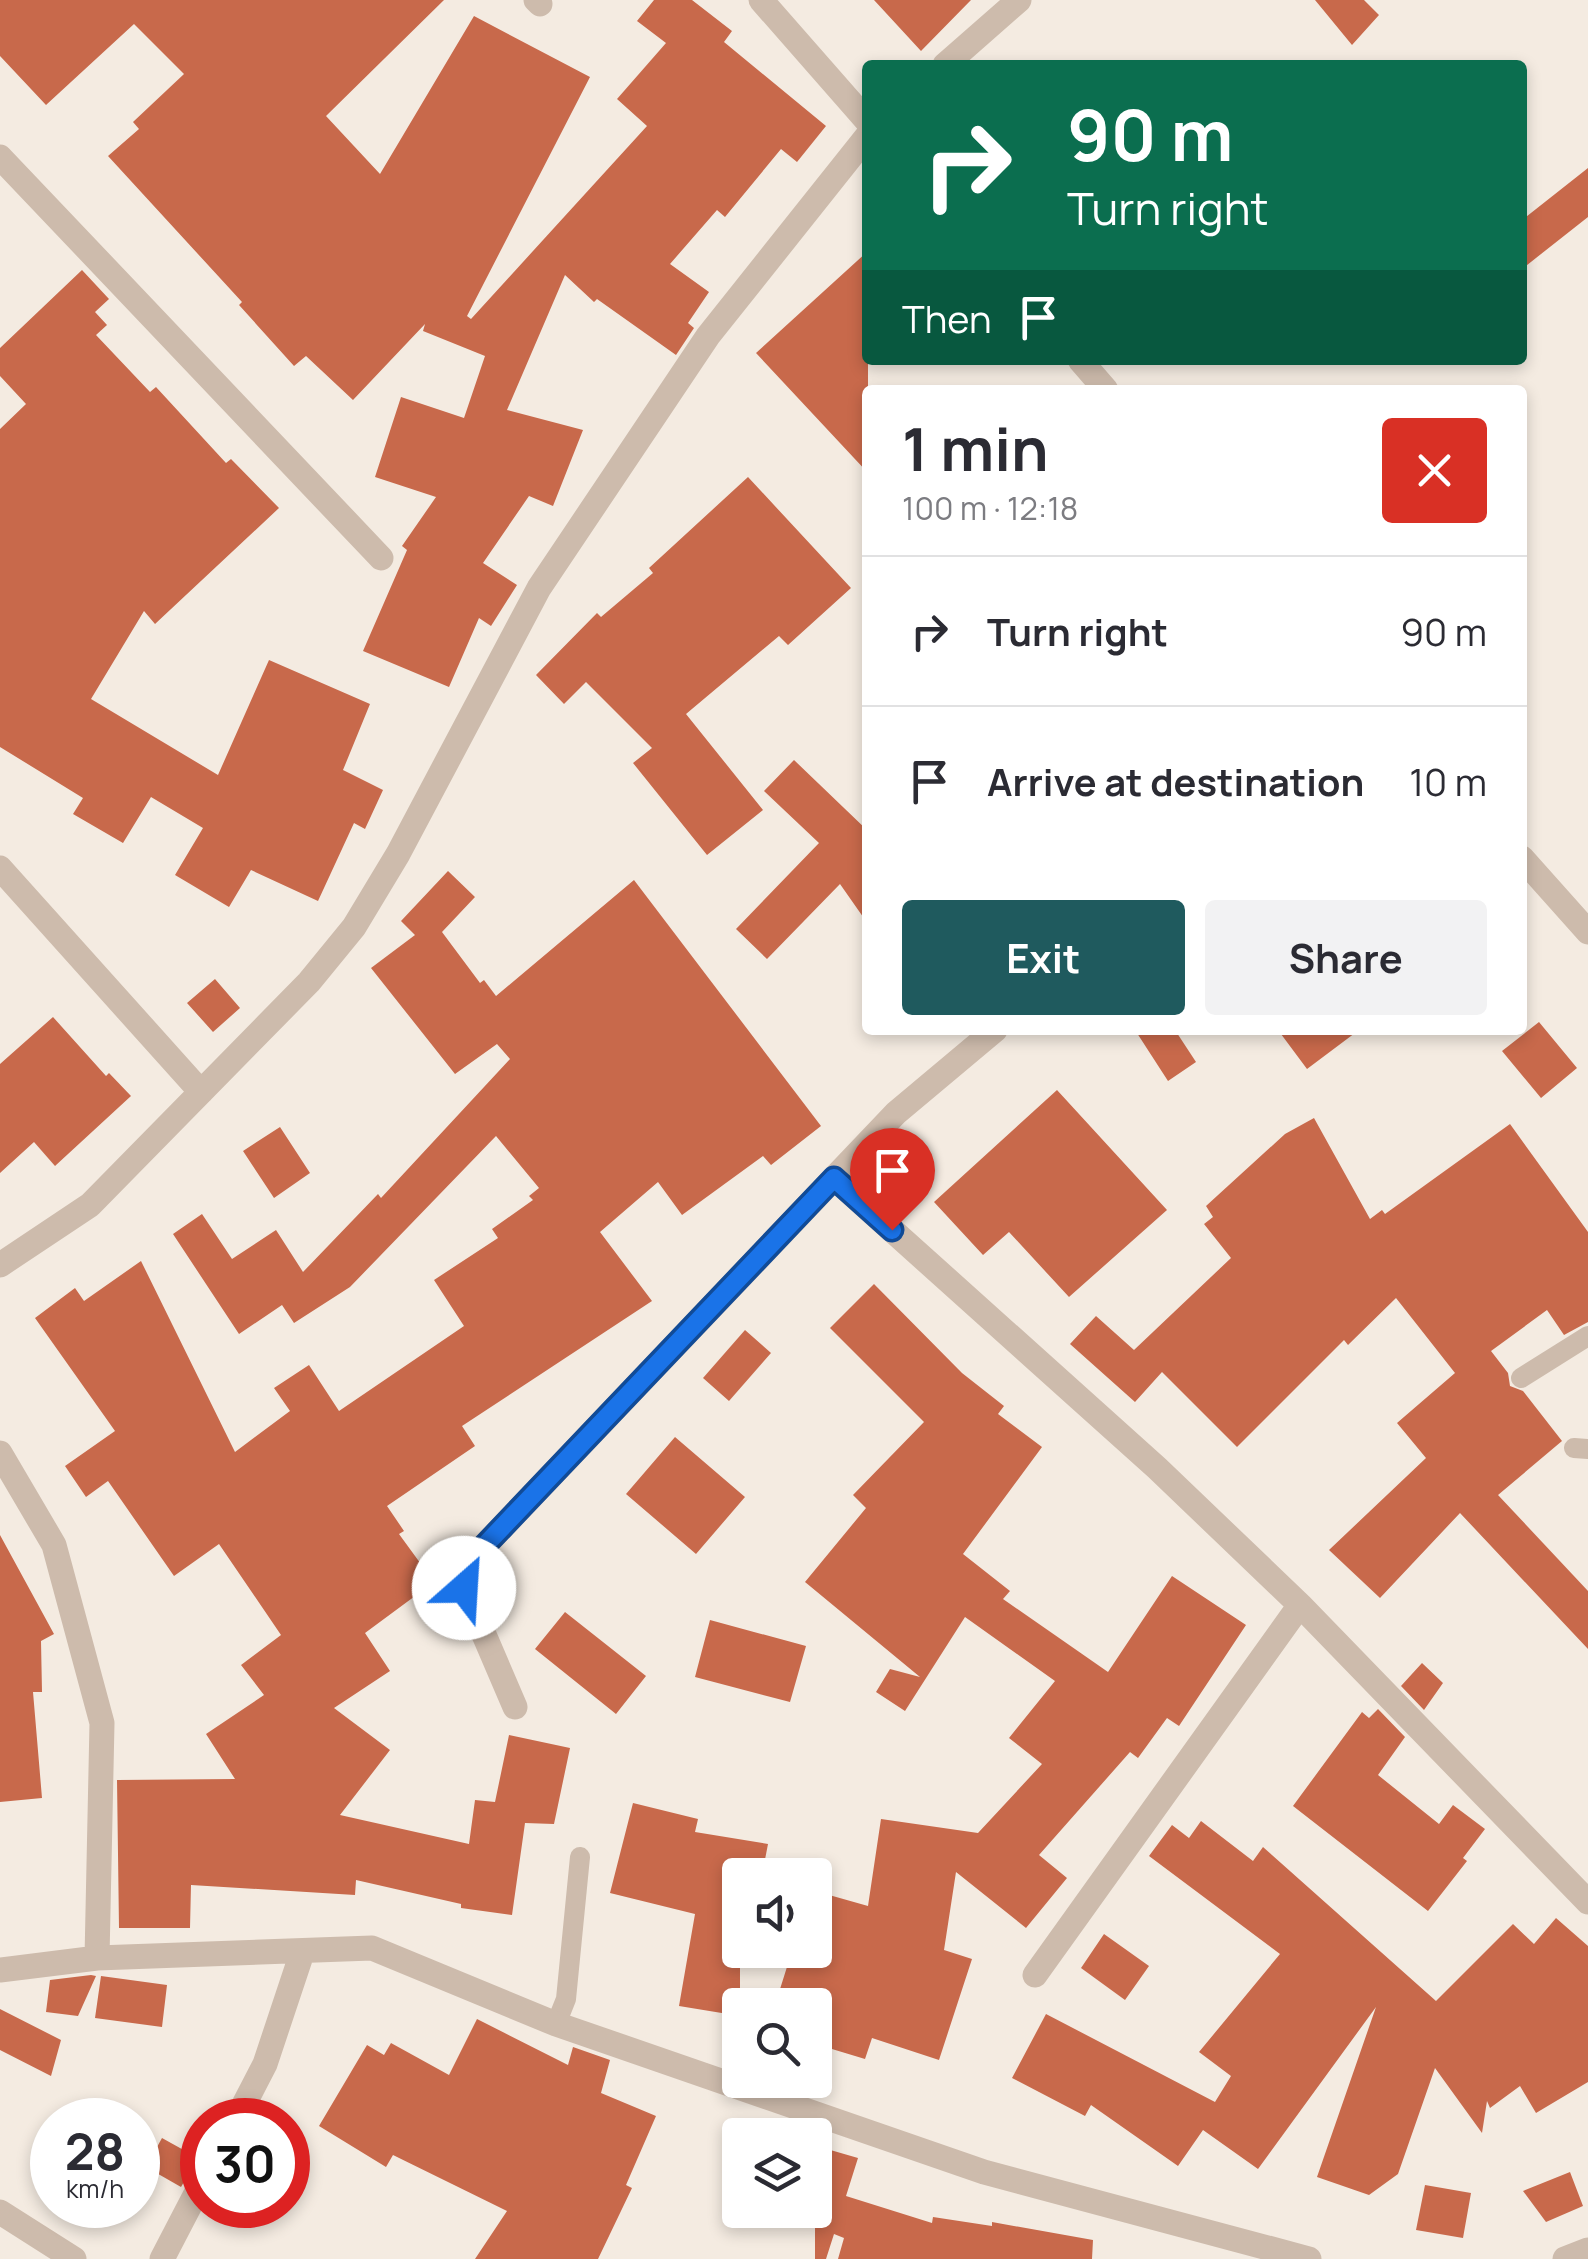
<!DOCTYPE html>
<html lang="en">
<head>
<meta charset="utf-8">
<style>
  :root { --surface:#fff; --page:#f2f2f3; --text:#2b2b33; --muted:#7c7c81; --line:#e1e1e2; --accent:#1f5a5e }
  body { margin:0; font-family:Manrope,sans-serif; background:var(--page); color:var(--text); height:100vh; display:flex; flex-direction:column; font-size:38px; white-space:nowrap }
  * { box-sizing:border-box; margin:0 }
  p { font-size:32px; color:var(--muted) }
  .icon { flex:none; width:55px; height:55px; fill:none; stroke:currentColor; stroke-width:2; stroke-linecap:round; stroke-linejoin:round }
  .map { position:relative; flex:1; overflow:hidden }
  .details { position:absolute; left:862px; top:385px; width:665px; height:650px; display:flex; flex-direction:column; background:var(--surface); border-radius:10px; box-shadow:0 5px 15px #0003 }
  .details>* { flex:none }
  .top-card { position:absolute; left:862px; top:60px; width:665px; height:305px; border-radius:10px; box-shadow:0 5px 15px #0003; background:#0b6e4f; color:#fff; overflow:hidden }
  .tools { position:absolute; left:722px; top:1858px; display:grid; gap:20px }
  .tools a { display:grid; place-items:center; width:110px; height:110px; border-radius:10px; background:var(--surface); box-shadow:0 5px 15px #0003; font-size:50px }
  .speed { position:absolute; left:30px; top:2098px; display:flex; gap:20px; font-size:50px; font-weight:700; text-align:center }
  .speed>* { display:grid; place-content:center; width:130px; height:130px; border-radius:50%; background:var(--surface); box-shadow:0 5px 15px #0003; line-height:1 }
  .speed small { font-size:25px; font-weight:400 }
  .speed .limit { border:15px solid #d22; background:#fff; color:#111 }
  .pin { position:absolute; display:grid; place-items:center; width:85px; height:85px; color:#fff; margin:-102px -42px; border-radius:50% 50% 50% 0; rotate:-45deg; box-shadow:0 0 10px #0007 }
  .pin .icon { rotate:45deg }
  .me { position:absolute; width:110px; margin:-55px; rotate:26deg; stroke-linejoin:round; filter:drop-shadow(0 0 8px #0008) }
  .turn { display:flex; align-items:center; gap:35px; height:210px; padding:0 40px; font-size:45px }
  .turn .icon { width:130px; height:130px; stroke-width:2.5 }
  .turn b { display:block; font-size:70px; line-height:85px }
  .then { display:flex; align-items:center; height:95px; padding:0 40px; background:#0003; gap:20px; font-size:38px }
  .round { display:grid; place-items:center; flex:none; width:105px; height:105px; border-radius:10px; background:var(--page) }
  .summary { display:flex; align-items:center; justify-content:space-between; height:170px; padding:0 40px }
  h1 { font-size:60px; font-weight:700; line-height:75px }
  .primary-button { display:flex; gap:20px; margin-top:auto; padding:20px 40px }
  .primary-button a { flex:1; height:115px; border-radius:10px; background:var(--accent); color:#fff; font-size:40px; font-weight:700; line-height:115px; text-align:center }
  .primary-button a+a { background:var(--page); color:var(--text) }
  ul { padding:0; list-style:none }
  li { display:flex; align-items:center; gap:30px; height:150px; padding:0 40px; border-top:2px solid var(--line) }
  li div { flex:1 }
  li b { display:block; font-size:38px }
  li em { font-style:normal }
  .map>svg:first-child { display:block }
</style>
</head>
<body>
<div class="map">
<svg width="1588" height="2259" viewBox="0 0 1588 2259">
  <rect width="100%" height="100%" fill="#f4ebe1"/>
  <path fill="#c8694b" d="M 0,0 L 444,0 L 326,116 L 380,174 L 474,16 L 590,77 L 467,316 L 471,319 L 647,126 L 617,99 L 666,43 L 637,21 L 654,0 L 692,0 L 732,31 L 724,42 L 826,126 L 797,162 L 781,149 L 725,217 L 717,210 L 670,264 L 709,292 L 688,323 L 694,328 L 676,355 L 597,299 L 594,302 L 565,275 L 507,410 L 583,430 L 553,506 L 529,496 L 483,563 L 517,585 L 491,626 L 479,618 L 449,687 L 363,651 L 407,550 L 402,546 L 436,497 L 375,477 L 401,397 L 464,418 L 485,356 L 423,331 L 425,324 L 353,400 L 306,356 L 294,366 L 239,305 L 242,302 L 108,156 L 139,129 L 133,122 L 184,74 L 134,24 L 46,105 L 0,56 Z
    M 874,0 L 971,0 L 921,51 Z
    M 1315,0 L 1364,0 L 1379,15 L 1352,45 Z
    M 1588,168 L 1588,217 L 1522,269 L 1522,220 Z
    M 868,251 L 868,473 L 756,353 Z
    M 82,270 L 109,299 L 95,312 L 107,325 L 96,335 L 150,392 L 156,387 L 226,463 L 231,459 L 279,508 L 155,624 L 144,611 L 91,699 L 218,775 L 269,660 L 370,704 L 343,770 L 383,790 L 365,829 L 354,823 L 318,901 L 251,870 L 229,907 L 175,875 L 203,828 L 151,797 L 123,843 L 73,814 L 83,798 L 0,747 L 0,429 L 26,404 L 0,376 L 0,348 Z
    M 748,477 L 851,588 L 788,645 L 779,636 L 686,714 L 763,810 L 707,855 L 633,763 L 652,748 L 586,682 L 564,704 L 536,675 L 597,613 L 601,617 L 653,573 L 649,568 Z
    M 794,760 L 868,831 L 868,924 L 840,884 L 767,959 L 736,929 L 819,843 L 764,791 Z
    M 448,871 L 475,897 L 442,932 L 480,983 L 484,980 L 496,996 L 634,880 L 821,1126 L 771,1165 L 763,1156 L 682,1215 L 658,1182 L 600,1232 L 652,1301 L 462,1426 L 475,1446 L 387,1506 L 404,1531 L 399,1534 L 434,1582 L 365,1633 L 390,1671 L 334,1708 L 390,1750 L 340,1815 L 469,1844 L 475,1800 L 495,1802 L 509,1735 L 570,1748 L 554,1824 L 525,1823 L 512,1915 L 461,1908 L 461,1904 L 356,1880 L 355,1895 L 191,1885 L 190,1928 L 119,1928 L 117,1780 L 235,1779 L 206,1734 L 264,1695 L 241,1665 L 281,1635 L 219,1544 L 174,1576 L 108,1481 L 86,1497 L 65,1466 L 115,1431 L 35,1318 L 75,1288 L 84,1301 L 141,1261 L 235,1452 L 290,1411 L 274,1388 L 309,1365 L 339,1411 L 464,1326 L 434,1280 L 498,1238 L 492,1229 L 533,1200 L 529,1196 L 539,1188 L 496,1136 L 350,1287 L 294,1323 L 282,1305 L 239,1334 L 173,1234 L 202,1214 L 232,1259 L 276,1230 L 303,1272 L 378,1194 L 381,1198 L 510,1059 L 497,1044 L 455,1074 L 371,968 L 415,935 L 401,921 Z
    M 215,979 L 240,1008 L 213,1032 L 187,1003 Z
    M 53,1017 L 106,1076 L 109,1073 L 131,1096 L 55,1166 L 34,1142 L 0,1173 L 0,1064 Z
    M 1539,1022 L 1577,1068 L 1541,1098 L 1502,1051 Z
    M 1135,1030 L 1175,1030 L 1196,1062 L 1168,1081 Z
    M 1278,1030 L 1359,1030 L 1307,1069 Z
    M 1057,1090 L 1167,1210 L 1069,1297 L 1009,1232 L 983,1255 L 934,1202 Z
    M 1314,1118 L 1370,1219 L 1382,1210 L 1385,1214 L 1510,1124 L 1588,1232 L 1588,1322 L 1564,1335 L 1547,1310 L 1491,1351 L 1508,1373 L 1510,1386 L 1523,1391 L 1562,1441 L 1498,1495 L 1588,1591 L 1588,1649 L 1460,1513 L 1380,1598 L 1329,1550 L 1426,1458 L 1397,1423 L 1455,1373 L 1396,1298 L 1348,1345 L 1344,1340 L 1237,1447 L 1162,1372 L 1135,1402 L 1070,1344 L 1096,1316 L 1134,1350 L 1231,1258 L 1204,1224 L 1213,1217 L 1206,1206 L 1285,1134 Z
    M 280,1127 L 310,1173 L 274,1198 L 243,1151 Z
    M 874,1284 L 962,1373 L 1004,1406 L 998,1414 L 1042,1447 L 963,1554 L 1010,1591 L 1003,1599 L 1108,1672 L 1172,1576 L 1246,1625 L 1179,1726 L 1167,1718 L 1138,1758 L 1130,1752 L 1039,1855 L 1067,1878 L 1026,1928 L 956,1872 L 944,1950 L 972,1959 L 939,2060 L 872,2038 L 865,2059 L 822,2046 L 828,2028 L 815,2024 L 815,2005 L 775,2005 L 792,1951 L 815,1958 L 815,1891 L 868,1906 L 881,1819 L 978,1833 L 1042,1764 L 1009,1738 L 1055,1681 L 965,1617 L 905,1711 L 876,1692 L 890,1669 L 920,1677 L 805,1582 L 866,1508 L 853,1495 L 924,1422 L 830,1328 Z
    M 745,1330 L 771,1353 L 729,1401 L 703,1378 Z
    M 675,1437 L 745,1497 L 696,1554 L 626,1494 Z
    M 0,1535 L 54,1634 L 41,1641 L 42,1692 L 33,1692 L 42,1798 L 0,1802 Z
    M 565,1612 L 646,1676 L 616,1714 L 535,1649 Z
    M 710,1620 L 806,1646 L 790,1702 L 695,1677 Z
    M 1422,1663 L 1443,1683 L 1424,1710 L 1401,1686 Z
    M 1378,1709 L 1405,1737 L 1378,1775 L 1439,1824 L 1453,1805 L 1485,1829 L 1463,1858 L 1467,1861 L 1428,1911 L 1293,1806 L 1362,1712 L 1369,1718 Z
    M 633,1803 L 698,1819 L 695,1832 L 768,1844 L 762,1875 L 740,1875 L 740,2016 L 679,2006 L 695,1914 L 610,1893 Z
    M 1201,1821 L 1253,1861 L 1263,1847 L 1436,2001 L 1513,1924 L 1534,1944 L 1556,1918 L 1588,1946 L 1588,2082 L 1536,2113 L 1520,2086 L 1490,2108 L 1487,2101 L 1482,2133 L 1435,2068 L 1398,2174 L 1369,2195 L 1317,2177 L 1376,2007 L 1258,2169 L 1203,2130 L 1178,2166 L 1091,2105 L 1085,2116 L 1012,2078 L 1046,2014 L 1215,2102 L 1231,2076 L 1199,2052 L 1280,1954 L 1149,1856 L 1172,1825 L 1189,1838 Z
    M 1104,1934 L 1149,1966 L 1125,2000 L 1081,1968 Z
    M 91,1975 L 96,1976 L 78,2016 L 46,2012 L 50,1980 Z
    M 101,1976 L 167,1985 L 162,2027 L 95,2018 Z
    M 0,2009 L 61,2040 L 51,2076 L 0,2050 Z
    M 477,2019 L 568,2065 L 573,2047 L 610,2060 L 601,2093 L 656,2116 L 626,2185 L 632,2188 L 598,2259 L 475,2259 L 507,2211 L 393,2155 L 386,2167 L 319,2126 L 367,2045 L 384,2055 L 391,2043 L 449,2075 Z
    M 162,2138 L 198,2158 L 181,2187 L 146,2167 Z
    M 820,2147 L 858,2158 L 846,2196 L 932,2223 L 933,2217 L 992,2226 L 992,2222 L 1093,2240 L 1092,2259 L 838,2259 L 844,2238 L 834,2234 L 826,2259 L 815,2259 L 815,2163 Z
    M 1570,2172 L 1583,2206 L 1546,2222 L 1523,2191 Z
    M 1425,2185 L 1471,2193 L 1463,2238 L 1416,2230 Z"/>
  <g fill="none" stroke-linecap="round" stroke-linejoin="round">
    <path stroke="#cdbbac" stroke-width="20" d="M 1521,1378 L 1588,1336
      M 1574,1448 L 1588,1449
      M 556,2024 L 566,1999 L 580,1857"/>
    <path stroke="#cdbbac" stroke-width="25" d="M 536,0 L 540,4
      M 945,65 L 1019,0
      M 0,157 L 381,558
      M 0,868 L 201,1092
      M 834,1178 L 1157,1468 L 1300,1605 L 1588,1902
      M 0,1265 L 90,1205 L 309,982 L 354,927 L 398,854 L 539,588 L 708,336 L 868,135
      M 0,1453 L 54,1545 L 102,1723 L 97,1958
      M 515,1707 L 464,1588 L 470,1561 L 896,1113 L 995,1030
      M 0,1970 L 97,1958 L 372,1948 L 556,2024 L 984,2172 L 1309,2259
      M 1035,1975 L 1300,1605
      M 236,2120 L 265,2064 L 302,1953
      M 0,2212 L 74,2259
      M 162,2259 L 202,2182
      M 1565,2259 L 1588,2250"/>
    <path stroke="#cdbbac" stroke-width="25" d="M 761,0 L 868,122
      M 1080,360 L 1106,390
      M 1522,858 L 1588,932"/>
  </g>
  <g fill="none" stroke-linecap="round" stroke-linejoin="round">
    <defs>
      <path id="route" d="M 464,1588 L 470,1561 L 834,1178 L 892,1230"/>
    </defs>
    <use href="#route" stroke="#114b97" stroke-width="25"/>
    <use href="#route" stroke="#1a73e8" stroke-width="18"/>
  </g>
</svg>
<div class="tools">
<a><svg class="icon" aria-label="sound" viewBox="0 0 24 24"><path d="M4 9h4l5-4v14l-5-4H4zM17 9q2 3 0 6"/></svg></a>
<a><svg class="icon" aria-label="search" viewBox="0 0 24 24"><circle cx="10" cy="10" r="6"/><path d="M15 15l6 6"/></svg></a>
<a><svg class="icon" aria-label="layers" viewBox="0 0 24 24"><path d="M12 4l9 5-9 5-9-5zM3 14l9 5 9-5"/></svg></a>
</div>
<div class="speed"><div>28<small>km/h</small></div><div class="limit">30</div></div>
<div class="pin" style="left:892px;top:1230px;background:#d93025"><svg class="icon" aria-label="arrive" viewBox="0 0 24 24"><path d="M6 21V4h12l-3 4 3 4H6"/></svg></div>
<svg class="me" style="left:464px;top:1588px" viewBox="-20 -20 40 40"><circle r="19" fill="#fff"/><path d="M0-13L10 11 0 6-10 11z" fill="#1a73e8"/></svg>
<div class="top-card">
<div class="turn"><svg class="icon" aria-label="right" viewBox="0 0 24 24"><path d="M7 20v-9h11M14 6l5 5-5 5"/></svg><div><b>90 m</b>Turn right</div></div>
<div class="then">Then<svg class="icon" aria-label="arrive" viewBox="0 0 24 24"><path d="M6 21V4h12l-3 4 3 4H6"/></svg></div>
</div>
<section class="details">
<div class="summary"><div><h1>1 min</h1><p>100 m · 12:18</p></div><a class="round" style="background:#d93025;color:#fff"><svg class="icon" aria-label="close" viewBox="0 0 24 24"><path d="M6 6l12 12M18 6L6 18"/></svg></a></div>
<ul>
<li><svg class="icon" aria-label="right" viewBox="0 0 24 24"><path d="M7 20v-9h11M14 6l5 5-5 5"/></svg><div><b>Turn right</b></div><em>90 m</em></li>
<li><svg class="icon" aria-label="arrive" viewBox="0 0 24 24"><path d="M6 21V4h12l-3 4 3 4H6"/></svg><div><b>Arrive at destination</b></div><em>10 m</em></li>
</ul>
<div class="primary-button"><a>Exit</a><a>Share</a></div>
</section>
</div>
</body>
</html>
